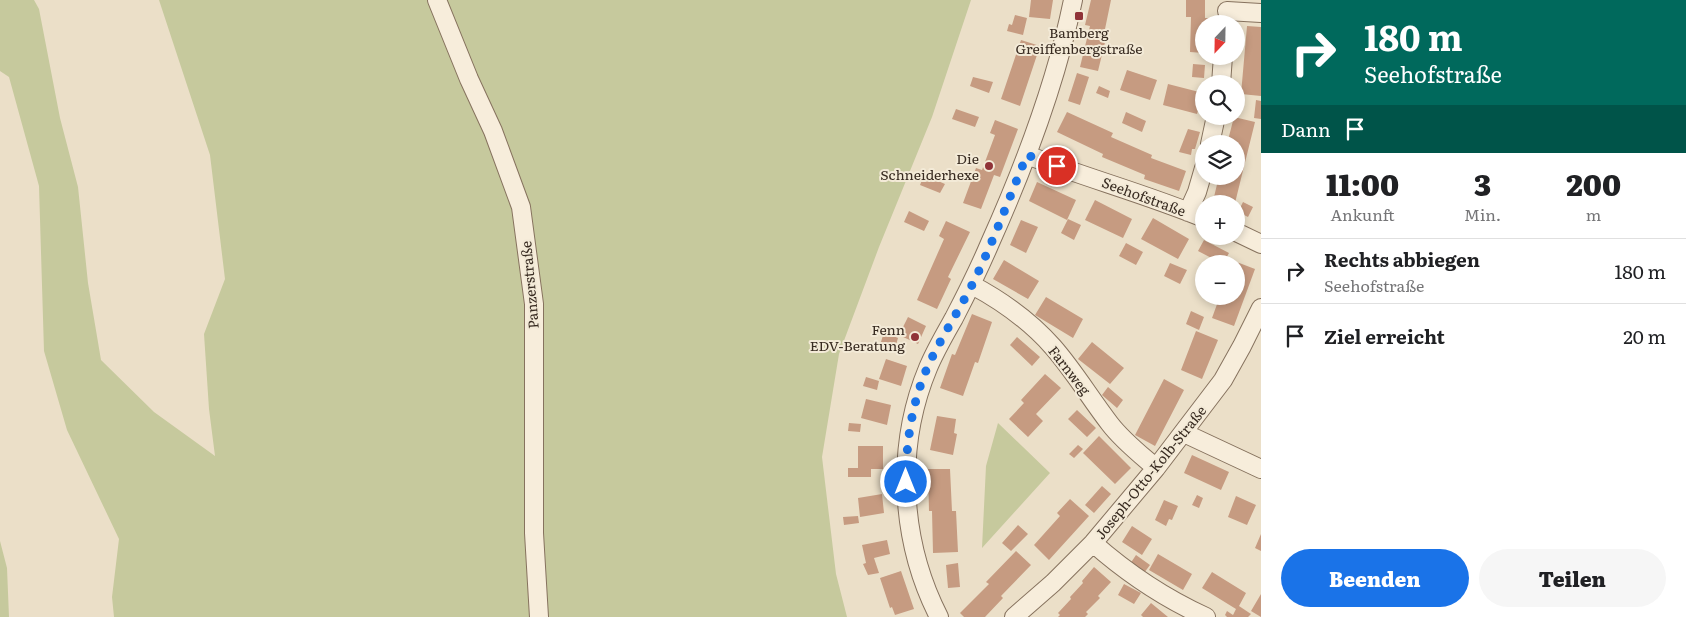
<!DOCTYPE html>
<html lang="de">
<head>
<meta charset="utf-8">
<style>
  :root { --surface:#fff; --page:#f6f6f6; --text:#202124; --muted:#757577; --line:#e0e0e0; --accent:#1a73e8 }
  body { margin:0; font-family:Literata,serif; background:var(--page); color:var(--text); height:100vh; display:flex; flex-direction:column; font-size:19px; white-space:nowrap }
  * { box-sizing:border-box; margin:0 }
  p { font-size:16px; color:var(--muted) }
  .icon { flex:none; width:28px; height:28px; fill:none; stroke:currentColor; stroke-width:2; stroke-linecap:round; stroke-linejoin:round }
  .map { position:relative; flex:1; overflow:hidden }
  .side { display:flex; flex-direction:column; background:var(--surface); width:425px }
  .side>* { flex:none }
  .top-card { background:#00695c; color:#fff; overflow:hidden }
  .needle { width:32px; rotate:202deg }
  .controls { position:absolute; left:1195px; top:15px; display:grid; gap:10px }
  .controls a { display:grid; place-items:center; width:50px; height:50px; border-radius:50%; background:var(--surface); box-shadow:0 2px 8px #0003; font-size:25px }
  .pin { position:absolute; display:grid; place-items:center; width:42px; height:42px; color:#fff; margin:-21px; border:2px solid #fff; border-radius:50%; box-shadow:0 1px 5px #0007 }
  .me { position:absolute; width:55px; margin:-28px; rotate:0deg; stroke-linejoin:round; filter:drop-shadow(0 0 4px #0008) }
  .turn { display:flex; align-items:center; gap:18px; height:105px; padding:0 20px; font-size:22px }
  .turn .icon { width:65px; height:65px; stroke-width:2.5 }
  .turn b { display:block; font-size:35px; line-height:42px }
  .then { display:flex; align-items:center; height:48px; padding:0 20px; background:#0003; gap:10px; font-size:19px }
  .eta { display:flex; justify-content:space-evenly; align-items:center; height:85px; text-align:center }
  .eta b { font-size:30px; font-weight:800; line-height:35px }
  .cta { display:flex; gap:10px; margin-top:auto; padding:10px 20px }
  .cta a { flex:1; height:58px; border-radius:30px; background:var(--accent); color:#fff; font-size:20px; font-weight:800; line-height:58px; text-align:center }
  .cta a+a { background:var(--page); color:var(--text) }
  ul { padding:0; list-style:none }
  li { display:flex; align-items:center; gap:15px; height:65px; padding:0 20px; border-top:1px solid var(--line) }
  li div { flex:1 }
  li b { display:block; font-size:19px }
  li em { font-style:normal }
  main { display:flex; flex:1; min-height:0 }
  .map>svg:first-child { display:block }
</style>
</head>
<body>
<main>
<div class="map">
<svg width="1261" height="617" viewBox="0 0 1261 617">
  <rect width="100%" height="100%" fill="#ebdfc8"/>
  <path fill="#c6c99d" d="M 0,0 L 34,0 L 39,9 L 60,118 L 78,187 L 88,283 L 101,360 L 154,412 L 215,456 L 209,409 L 204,334 L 225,279 L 210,155 L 159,0 L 971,0 L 932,117 L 879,247 L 839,354 L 822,457 L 836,574 L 847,617 L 114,617 L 112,597 L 119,539 L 67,430 L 44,351 L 39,186 L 9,77 L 0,71 Z
    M 998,423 L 1050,473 L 982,548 L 986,466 Z
    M 0,541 L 7,568 L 9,617 L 0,617 Z"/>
  <path fill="#c69b81" d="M 1031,0 L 1053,0 L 1050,19 L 1029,17 Z
    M 1091,0 L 1111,0 L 1105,29 L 1108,30 L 1098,71 L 1080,67 L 1090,26 L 1085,25 Z
    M 1186,0 L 1205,0 L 1205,18 L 1209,18 L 1209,24 L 1204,24 L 1204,53 L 1190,52 L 1191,17 L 1186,17 Z
    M 1015,15 L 1027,18 L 1023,35 L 1007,31 L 1009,24 L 1012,25 Z
    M 1247,26 L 1261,27 L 1261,96 L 1241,94 Z
    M 1021,40 L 1040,46 L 1020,106 L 1001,99 Z
    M 1193,64 L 1205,65 L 1204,78 L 1192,77 Z
    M 1127,70 L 1157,80 L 1150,100 L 1120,90 Z
    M 1077,73 L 1089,77 L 1080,105 L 1068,101 Z
    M 973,77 L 993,82 L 989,93 L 970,86 Z
    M 1168,84 L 1203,93 L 1197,114 L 1163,105 Z
    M 1099,86 L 1110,91 L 1108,98 L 1096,93 Z
    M 1256,100 L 1261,101 L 1261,119 L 1254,118 Z
    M 956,109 L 979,117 L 975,127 L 952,119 Z
    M 1067,112 L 1113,133 L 1111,137 L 1152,155 L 1151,158 L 1186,171 L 1179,191 L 1144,179 L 1145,175 L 1102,157 L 1103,154 L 1057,132 Z
    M 1126,112 L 1146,121 L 1142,132 L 1122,123 Z
    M 1234,117 L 1255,122 L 1235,203 L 1214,197 L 1219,176 L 1236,176 L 1236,144 L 1227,144 Z
    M 995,120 L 1018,129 L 1000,177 L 994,175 L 981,209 L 963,203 L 976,168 L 982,170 L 995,135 L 990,133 Z
    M 1188,129 L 1200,132 L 1195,149 L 1192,149 L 1191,155 L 1179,152 Z
    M 924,175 L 945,184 L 940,193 L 920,185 Z
    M 1037,182 L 1076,200 L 1067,220 L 1029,201 Z
    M 1095,200 L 1132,219 L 1123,238 L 1085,220 Z
    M 1243,202 L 1253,207 L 1248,217 L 1238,212 Z
    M 909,211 L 929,221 L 924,231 L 904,222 Z
    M 1153,218 L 1189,239 L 1178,259 L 1141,239 Z
    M 1068,219 L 1081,225 L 1074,240 L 1061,233 Z
    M 1021,220 L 1038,227 L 1026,253 L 1010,245 Z
    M 946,221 L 970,232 L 948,277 L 951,279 L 937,309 L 917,300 L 944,239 L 939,236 Z
    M 1204,240 L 1229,253 L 1223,264 L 1198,251 Z
    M 1126,243 L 1143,252 L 1136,265 L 1119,256 Z
    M 1004,260 L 1039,281 L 1028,299 L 993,279 Z
    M 1234,261 L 1255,269 L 1234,326 L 1212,318 L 1220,296 L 1236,296 L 1236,264 L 1233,264 Z
    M 1170,263 L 1187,270 L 1180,284 L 1164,276 Z
    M 1046,297 L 1083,319 L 1073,338 L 1035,315 Z
    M 1191,311 L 1204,317 L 1199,330 L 1186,324 Z
    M 972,314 L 992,322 L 978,363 L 975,362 L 963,396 L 940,388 L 952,354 L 955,355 Z
    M 908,317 L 926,326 L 918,344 L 899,335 Z
    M 1196,331 L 1218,340 L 1202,379 L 1181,370 Z
    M 884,332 L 898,338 L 895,348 L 881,342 Z
    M 1017,337 L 1040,357 L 1032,366 L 1010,345 Z
    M 1092,342 L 1124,368 L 1110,384 L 1078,359 Z
    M 886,359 L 907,366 L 901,386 L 879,379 Z
    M 1045,374 L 1061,388 L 1036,414 L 1043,421 L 1028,437 L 1009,419 L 1024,403 L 1021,400 Z
    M 866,377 L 879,381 L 877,390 L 863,386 Z
    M 1164,379 L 1184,390 L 1155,446 L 1135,435 Z
    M 1108,387 L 1123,400 L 1117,408 L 1102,395 Z
    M 866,399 L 891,405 L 887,425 L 861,418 Z
    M 1077,410 L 1096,428 L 1087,437 L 1068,419 Z
    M 937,416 L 956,419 L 954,433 L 957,434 L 953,455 L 930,450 Z
    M 849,423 L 861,424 L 860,432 L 848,431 Z
    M 1099,436 L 1131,468 L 1115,484 L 1083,453 Z
    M 1078,445 L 1083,449 L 1074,458 L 1069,454 Z
    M 858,446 L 883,446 L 883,469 L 871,469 L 871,477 L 848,477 L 848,468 L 858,468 Z
    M 1192,455 L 1229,472 L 1221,490 L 1184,473 Z
    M 928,469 L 950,469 L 952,511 L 956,511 L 958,552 L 933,553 L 932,511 L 929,511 Z
    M 1102,486 L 1111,494 L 1094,513 L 1085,505 Z
    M 882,494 L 884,513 L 860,517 L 858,498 Z
    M 1197,495 L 1203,498 L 1199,508 L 1192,505 Z
    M 1236,496 L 1256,505 L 1247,525 L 1228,517 Z
    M 1070,499 L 1089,516 L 1049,560 L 1034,545 L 1060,516 L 1057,513 Z
    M 1164,500 L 1178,506 L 1172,520 L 1169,519 L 1166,526 L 1155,520 Z
    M 858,516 L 859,523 L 844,525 L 843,517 Z
    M 1018,525 L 1028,534 L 1011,551 L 1002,543 Z
    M 1132,526 L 1152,539 L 1142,555 L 1122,542 Z
    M 1261,534 L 1261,551 L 1255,548 Z
    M 887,540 L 890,554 L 874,558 L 879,573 L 868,575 L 863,564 L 866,563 L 862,545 Z
    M 1016,551 L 1031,565 L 1001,596 L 1003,598 L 985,617 L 964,617 L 960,613 L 989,584 L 986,582 Z
    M 1158,554 L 1192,574 L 1183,590 L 1149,570 Z
    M 1136,555 L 1150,565 L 1144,573 L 1130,564 Z
    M 958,563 L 960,587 L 948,588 L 946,565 Z
    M 1094,567 L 1111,582 L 1098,596 L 1100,598 L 1086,612 L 1088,614 L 1085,617 L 1058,617 L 1060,615 L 1058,613 L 1071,599 L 1070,597 L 1083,583 L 1082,581 Z
    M 901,571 L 914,609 L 895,615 L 892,607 L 890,608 L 880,578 Z
    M 1212,572 L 1246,593 L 1239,606 L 1251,614 L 1248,617 L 1227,617 L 1225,615 L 1227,611 L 1233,615 L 1236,609 L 1202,588 Z
    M 1124,584 L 1141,593 L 1134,604 L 1118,595 Z
    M 1261,594 L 1261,617 L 1251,611 Z
    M 1151,603 L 1168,617 L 1143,617 L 1141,615 Z"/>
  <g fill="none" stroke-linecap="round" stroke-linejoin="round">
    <defs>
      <path id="minor" d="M 437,0 L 469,79 L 493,131 L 521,207 L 534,304 L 534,533 L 539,617
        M 1227,11 L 1261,13
        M 1221,84 L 1223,56
        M 1210,144 L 1216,116
        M 1027,155 C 1086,178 1146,194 1204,218
        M 1188,212 L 1197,192 L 1204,168
        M 1236,232 L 1261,244
        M 972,285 C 1002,301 1030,321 1053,347 C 1074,371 1090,398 1110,424 C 1123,441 1140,454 1156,468
        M 1184,433 L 1261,469
        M 1093,543 C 1127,573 1164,598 1206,617
        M 939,617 C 900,541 895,447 928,368 C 935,351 945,334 954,318 C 967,293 979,269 990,243 C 1025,165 1056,84 1073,0
        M 1014,617 L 1053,583 L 1093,543 L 1156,468 L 1223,380 L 1242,346 L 1261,308"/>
    </defs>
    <use href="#minor" stroke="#86725e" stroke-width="20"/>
    <use href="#minor" stroke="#f7eddb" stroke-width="18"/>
  </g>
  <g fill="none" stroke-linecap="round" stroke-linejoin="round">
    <path stroke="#1a73e8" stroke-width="9" stroke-dasharray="0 16.2" d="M 906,482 C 906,442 912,402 928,366 C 941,338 958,312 972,285 C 993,243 1009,198 1027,155 L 1057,166"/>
  </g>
  <g fill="#903338" stroke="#f3ead7" stroke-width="2">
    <rect x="1074" y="11" width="10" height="10" rx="2.5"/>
    <circle cx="989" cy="166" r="5"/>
    <circle cx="915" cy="337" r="5"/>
  </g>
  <g text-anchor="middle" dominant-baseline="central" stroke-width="4" stroke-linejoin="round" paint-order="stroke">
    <g font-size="14" fill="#382b21" stroke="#f3ead7" text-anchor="end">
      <text x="1079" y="32" text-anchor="middle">Bamberg<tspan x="1079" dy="16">Greiffenbergstraße</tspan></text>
      <text x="979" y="158">Die<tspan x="979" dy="16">Schneiderhexe</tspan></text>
      <text x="905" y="329">Fenn<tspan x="905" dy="16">EDV-Beratung</tspan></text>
    </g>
    <g font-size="14" fill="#382b21" stroke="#f3ead7">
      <text transform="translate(1144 196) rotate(20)">Seehofstraße</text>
      <text transform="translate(529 285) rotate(-95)">Panzerstraße</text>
      <text transform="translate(1070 370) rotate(52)">Farnweg</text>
      <text transform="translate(1150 472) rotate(-51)">Joseph-Otto-Kolb-Straße</text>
    </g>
  </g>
</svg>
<div class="controls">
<a><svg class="needle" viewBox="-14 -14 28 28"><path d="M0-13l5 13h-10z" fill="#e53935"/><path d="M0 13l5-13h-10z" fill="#757577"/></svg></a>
<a><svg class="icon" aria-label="search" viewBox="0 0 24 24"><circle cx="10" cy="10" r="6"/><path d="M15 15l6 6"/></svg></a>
<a><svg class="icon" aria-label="layers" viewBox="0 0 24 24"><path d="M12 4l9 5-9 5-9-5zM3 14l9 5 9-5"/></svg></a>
<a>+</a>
<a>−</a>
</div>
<div class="pin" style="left:1057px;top:166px;background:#d93025"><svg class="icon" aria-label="arrive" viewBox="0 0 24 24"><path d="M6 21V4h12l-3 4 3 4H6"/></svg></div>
<svg class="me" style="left:906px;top:482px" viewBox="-20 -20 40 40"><circle r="17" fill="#1a73e8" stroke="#fff" stroke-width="3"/><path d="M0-11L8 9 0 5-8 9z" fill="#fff"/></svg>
</div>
<section class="side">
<div class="top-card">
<div class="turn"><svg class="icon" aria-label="right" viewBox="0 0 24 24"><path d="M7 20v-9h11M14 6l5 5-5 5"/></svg><div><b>180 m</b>Seehofstraße</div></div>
<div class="then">Dann<svg class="icon" aria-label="arrive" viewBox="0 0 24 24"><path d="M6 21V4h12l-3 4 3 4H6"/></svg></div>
</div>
<div class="eta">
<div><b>11:00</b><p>Ankunft</p></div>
<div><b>3</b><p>Min.</p></div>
<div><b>200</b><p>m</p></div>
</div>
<ul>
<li><svg class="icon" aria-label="right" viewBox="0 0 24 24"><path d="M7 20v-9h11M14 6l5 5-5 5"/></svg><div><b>Rechts abbiegen</b><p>Seehofstraße</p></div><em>180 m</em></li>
<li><svg class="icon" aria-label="arrive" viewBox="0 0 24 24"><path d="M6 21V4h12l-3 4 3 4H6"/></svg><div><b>Ziel erreicht</b></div><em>20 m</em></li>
</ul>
<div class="cta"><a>Beenden</a><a>Teilen</a></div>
</section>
</main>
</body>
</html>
